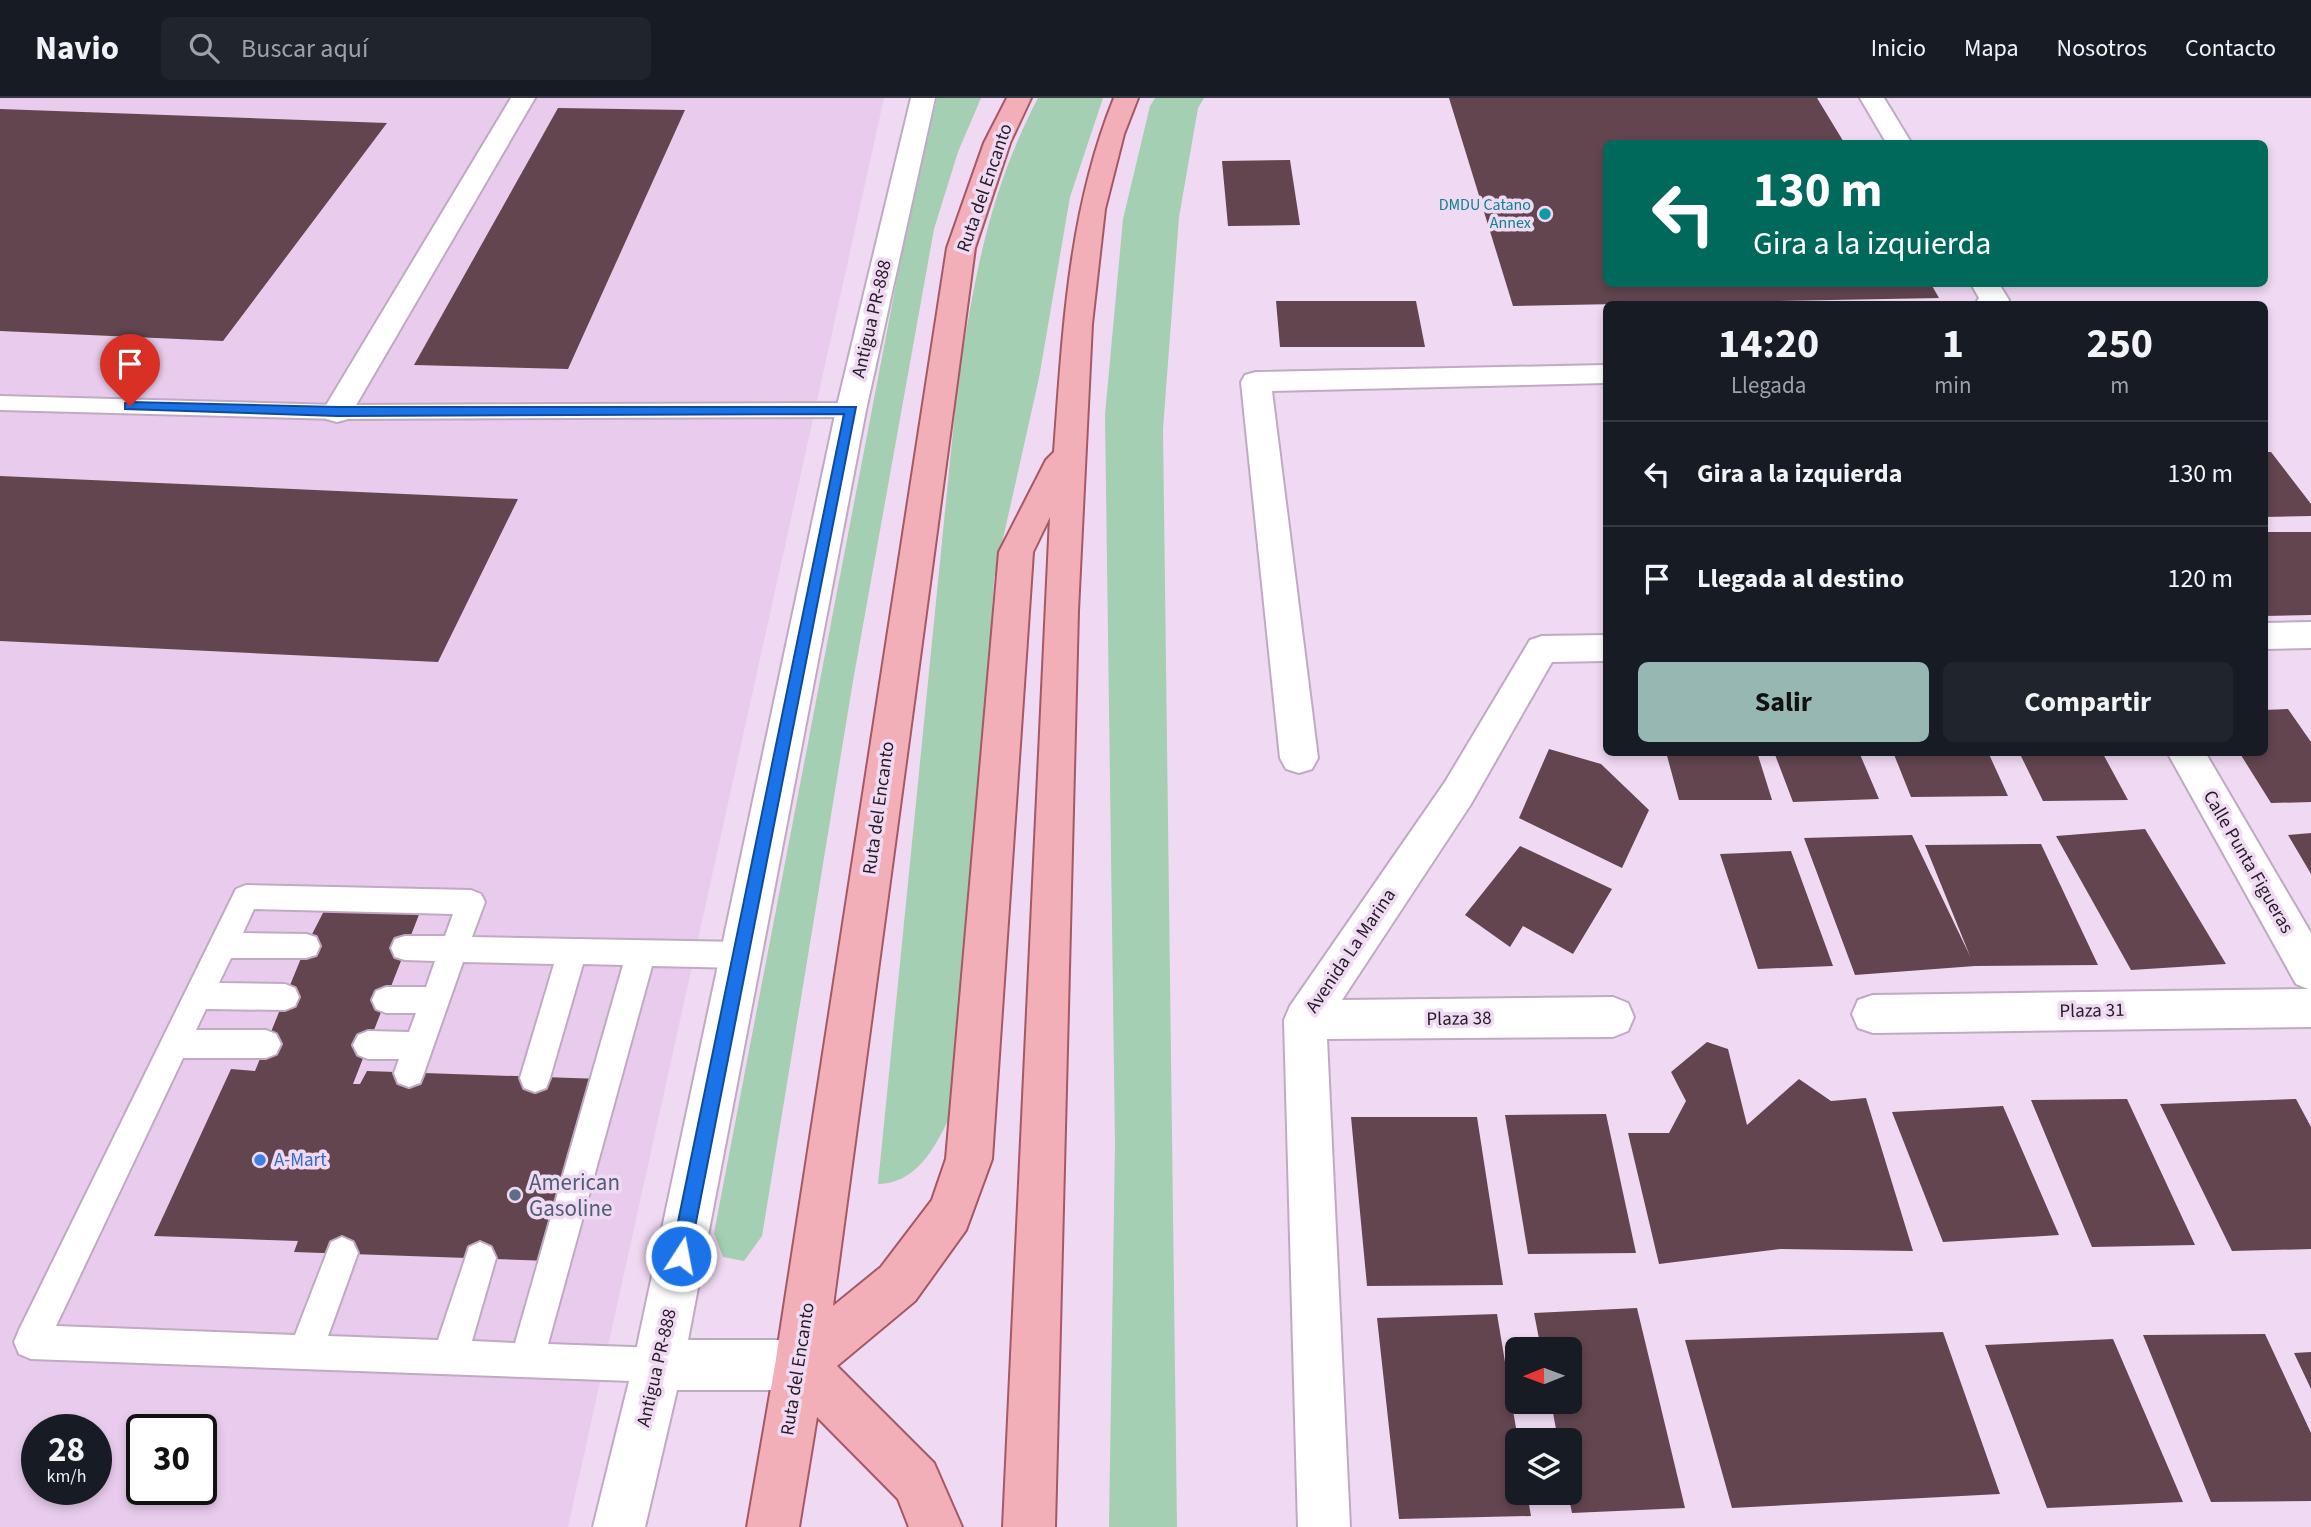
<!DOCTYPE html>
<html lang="es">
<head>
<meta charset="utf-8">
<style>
  :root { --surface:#171b24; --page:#20242c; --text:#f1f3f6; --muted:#9ea1a6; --line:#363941; --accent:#97b7b2 }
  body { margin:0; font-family:"Source Sans 3",sans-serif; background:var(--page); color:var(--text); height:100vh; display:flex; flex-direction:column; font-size:26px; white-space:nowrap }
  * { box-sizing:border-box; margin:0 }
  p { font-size:23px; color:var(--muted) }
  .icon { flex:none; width:38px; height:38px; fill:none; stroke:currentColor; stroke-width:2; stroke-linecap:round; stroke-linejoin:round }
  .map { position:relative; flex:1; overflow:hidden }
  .details { position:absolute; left:1603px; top:203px; width:665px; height:455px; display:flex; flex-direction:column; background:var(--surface); border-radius:10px; box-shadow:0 4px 10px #0003 }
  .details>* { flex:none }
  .guide { position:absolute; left:1603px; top:42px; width:665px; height:147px; border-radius:10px; box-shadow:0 4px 10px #0003; background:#00695c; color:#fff; overflow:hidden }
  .needle { width:46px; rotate:269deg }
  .tools { position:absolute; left:1505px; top:1239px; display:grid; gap:14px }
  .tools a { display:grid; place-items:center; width:77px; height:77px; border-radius:10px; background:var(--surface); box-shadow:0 4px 10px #0003; font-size:35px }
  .speed { position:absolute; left:21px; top:1316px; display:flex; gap:14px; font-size:35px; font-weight:700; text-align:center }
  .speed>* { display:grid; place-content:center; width:91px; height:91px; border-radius:50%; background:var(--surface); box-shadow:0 4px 10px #0003; line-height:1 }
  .speed small { font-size:18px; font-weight:400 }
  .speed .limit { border:4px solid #111; border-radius:10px; background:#fff; color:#111 }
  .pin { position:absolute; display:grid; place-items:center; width:60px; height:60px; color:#fff; margin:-72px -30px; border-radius:50% 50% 50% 0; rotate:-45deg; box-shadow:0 0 7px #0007 }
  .pin .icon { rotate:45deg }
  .me { position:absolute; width:77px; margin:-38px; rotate:11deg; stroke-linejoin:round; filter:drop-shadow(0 0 5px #0008) }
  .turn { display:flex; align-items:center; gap:24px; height:147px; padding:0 35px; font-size:32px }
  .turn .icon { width:91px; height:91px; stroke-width:2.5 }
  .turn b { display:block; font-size:49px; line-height:60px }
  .eta { display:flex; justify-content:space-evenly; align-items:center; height:119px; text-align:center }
  .eta b { font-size:42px; font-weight:700; line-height:49px }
  .primary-button { display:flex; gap:14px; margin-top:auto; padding:14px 35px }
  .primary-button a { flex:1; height:80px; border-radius:10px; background:var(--accent); color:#111; font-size:28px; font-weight:700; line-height:80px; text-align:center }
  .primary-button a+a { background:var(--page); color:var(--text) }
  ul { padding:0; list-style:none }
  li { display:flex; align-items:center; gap:21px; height:105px; padding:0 35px; border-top:2px solid var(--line) }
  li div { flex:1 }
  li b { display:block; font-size:26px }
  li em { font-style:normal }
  header { display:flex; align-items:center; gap:42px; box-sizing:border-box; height:98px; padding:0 35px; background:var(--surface); border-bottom:2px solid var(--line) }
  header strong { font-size:33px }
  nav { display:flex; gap:38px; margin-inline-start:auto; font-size:24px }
  .search { width:490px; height:63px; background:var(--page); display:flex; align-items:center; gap:18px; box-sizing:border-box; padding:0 24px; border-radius:10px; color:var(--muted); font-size:26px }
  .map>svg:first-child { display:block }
</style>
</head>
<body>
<header>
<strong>Navio</strong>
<div class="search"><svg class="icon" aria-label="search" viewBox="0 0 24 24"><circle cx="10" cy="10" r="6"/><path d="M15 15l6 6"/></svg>Buscar aquí</div>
<nav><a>Inicio</a><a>Mapa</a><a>Nosotros</a><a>Contacto</a></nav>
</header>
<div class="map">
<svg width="2311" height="1429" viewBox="0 0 2311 1429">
  <rect width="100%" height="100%" fill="#f0d9f3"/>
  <path fill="#e9cced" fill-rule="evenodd" d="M 0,0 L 884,0 L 568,1429 L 0,1429 ZM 37,1332 L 96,1332 L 96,1391 L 37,1391 ZM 142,1332 L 201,1332 L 201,1391 L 142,1391 Z"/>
  <path fill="#a4cfb2" d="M 937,0 L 981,0 L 958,54 L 934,131 L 853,583 L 762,1138 L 744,1163 L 723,1159 L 714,1135 L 906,134 Z
    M 1038,0 L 1103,0 L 1070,99 L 1039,280 L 994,481 L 962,994 C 942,1032 926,1085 878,1086 L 958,283 C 975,178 988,96 1038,0 Z
    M 1155,0 L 1204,0 L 1198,10 L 1179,119 L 1163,331 L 1177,1429 L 1109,1429 L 1115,1046 L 1105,317 L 1123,121 L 1150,8 Z"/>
  <path fill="#63454f" d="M 1449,0 L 1817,0 L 1845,46 L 1606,46 L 1606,186 L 1931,186 L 1939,200 L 1513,208 Z
    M 558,10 L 685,12 L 568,271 L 414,267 Z
    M 0,11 L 387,25 L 223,243 L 0,233 Z
    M 1290,62 L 1300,127 L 1228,128 L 1222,63 Z
    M 1276,203 L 1416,203 L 1425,249 L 1280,249 Z
    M 2264,354 L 2271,354 L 2311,406 L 2311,418 L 2264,419 Z
    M 0,378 L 518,401 L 438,564 L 0,543 Z
    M 2264,434 L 2311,434 L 2311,517 L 2264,518 Z
    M 2288,611 L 2311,644 L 2311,704 L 2271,705 L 2239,654 L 2264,654 L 2264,612 Z
    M 1549,651 L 1601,666 L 1649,712 L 1622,770 L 1519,720 Z
    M 1666,654 L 1757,654 L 1772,702 L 1679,702 Z
    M 1774,654 L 1859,654 L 1879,701 L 1793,704 Z
    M 1893,654 L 1988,654 L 2008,698 L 1911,699 Z
    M 2019,654 L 2102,654 L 2128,702 L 2043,703 Z
    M 2145,731 L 2226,866 L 2131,872 L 2056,738 Z
    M 2311,735 L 2311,776 L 2288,737 Z
    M 1912,737 L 1970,858 L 1925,747 L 2041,746 L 2098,867 L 1975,868 L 1855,877 L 1804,740 Z
    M 1520,748 L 1612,791 L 1573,856 L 1523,828 L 1510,849 L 1465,817 Z
    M 1791,753 L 1833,868 L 1758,871 L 1720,756 Z
    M 327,807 L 422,809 L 353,986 L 360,986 L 367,973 L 601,981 L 549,1163 L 294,1154 L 298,1143 L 154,1138 L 231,971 L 255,973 L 306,848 Z
    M 1707,944 L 1728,951 L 1747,1027 L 1799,981 L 1831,1003 L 1866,1000 L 1913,1153 L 1781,1151 L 1659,1166 L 1628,1035 L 1669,1035 L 1686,1003 L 1671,974 Z
    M 2127,1001 L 2195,1147 L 2092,1149 L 2031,1002 Z
    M 2296,1001 L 2311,1029 L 2311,1151 L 2232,1153 L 2160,1006 Z
    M 2003,1008 L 2059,1137 L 1943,1144 L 1892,1014 Z
    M 1606,1016 L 1636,1155 L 1528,1156 L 1505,1017 Z
    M 1351,1019 L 1477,1019 L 1503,1187 L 1367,1188 Z
    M 1637,1210 L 1685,1410 L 1572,1415 L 1568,1395 L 1570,1342 L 1558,1342 L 1551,1304 L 1570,1304 L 1570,1251 L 1541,1251 L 1534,1215 Z
    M 1497,1216 L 1518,1342 L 1517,1395 L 1527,1395 L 1531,1418 L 1399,1421 L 1377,1220 Z
    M 1943,1234 L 2000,1396 L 1732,1410 L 1685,1242 Z
    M 2265,1236 L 2311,1335 L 2311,1403 L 2211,1404 L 2143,1237 Z
    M 2113,1241 L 2183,1404 L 2047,1410 L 1985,1247 Z
    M 2311,1254 L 2311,1291 L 2294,1255 Z"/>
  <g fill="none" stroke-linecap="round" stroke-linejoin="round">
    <defs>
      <path id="lane" d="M 0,298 L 337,307 L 851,305 L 861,312 L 851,319 L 337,321 L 0,312 Z
        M 246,787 L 471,792 L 481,796 L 485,804 L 472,839 L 742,844 L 752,848 L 756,857 L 752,866 L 742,870 L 652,868 L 548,1246 L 658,1250 L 670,1255 L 675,1267 L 670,1279 L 658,1284 L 31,1261 L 19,1256 L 14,1244 L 19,1232 L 236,791 ZM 254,811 L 453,816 L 445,838 L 405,838 L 395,841 L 391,850 L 395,859 L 405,862 L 435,863 L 426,889 L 386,889 L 376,893 L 372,902 L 376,911 L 386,915 L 416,915 L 409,934 L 368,933 L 358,937 L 353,947 L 358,957 L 368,961 L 399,961 L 394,975 L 398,985 L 409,989 L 420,985 L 424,975 L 463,864 L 554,866 L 520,980 L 524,990 L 535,994 L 546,990 L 550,980 L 583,866 L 623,867 L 515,1245 L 472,1243 L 496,1160 L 491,1149 L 480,1144 L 469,1149 L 438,1242 L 328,1238 L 358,1155 L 353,1144 L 342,1139 L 331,1144 L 295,1237 L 56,1228 L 183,960 L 266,960 L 276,956 L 281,946 L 276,936 L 266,932 L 196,932 L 206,911 L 285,912 L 295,908 L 299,899 L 295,890 L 285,886 L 219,885 L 231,860 L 306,860 L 316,857 L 320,848 L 316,839 L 306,836 L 243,835 Z"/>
      <path id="street" d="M 511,0 L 535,0 L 348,321 L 337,324 L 326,321 L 322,314 Z
        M 911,0 L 935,0 L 866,312 L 688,1242 L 800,1242 L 818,1249 L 825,1267 L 818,1285 L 800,1292 L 677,1292 L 645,1429 L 593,1429 L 633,1267 L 836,312 Z
        M 1860,0 L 1884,0 L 1912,46 L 1887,46 Z
        M 1971,186 L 1999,186 L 2009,202 L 2006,206 L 1975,206 L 1979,200 Z
        M 1606,267 L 1606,285 L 1272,293 L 1318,660 L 1312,671 L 1299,675 L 1286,671 L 1280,660 L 1241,284 L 1245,277 L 1256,274 Z
        M 2311,524 L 2311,550 L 2264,551 L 2264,525 Z
        M 1606,537 L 1606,563 L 1552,564 L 1471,706 L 1342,902 L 1613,899 L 1628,905 L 1634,919 L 1628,933 L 1613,939 L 1327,941 L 1350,1429 L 1298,1429 L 1284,922 L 1290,908 L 1445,684 L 1530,542 L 1542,538 Z
        M 2167,654 L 2205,654 L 2311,835 L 2311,929 L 1873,935 L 1858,930 L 1852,916 L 1858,902 L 1873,897 L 2308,891 L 2296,886 Z"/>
      <path id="primary" d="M 1007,0 L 1031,0 L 1010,45 L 975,150 L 833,1208 L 881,1169 L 932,1102 L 946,1061 L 999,454 L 1046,362 L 1054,354 C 1063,232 1068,114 1114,0 L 1138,0 L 1124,36 L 1105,111 L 1092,226 L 1078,513 L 1055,1429 L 1003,1429 L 1050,419 L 1033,454 L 992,1061 L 966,1132 L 915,1203 L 837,1268 L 934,1365 L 962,1429 L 909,1429 L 898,1401 L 817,1319 L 799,1429 L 747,1429 L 775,1267 L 947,150 L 984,45 Z"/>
    </defs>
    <use href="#lane" stroke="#c0a9c3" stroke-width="4"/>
    <use href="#street" stroke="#c0a9c3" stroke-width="4"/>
    <use href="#primary" stroke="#a55865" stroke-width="4"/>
    <use href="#lane" fill="#fff" fill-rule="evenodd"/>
    <use href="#street" fill="#fff" fill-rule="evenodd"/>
    <use href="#primary" fill="#f2afb7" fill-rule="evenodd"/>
  </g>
  <path fill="#1a73e8" stroke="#114b97" stroke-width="2" d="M 130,304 L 337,309 L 856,309 L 688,1165 L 681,1167 L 674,1165 L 671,1158 L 844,316 L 337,318 L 125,311 L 125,305 Z"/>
  <circle fill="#0f9aa8" stroke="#f0d9f3" stroke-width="2.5" cx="1545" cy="116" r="7"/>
  <circle fill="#3f7fe0" stroke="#f0d9f3" stroke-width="2.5" cx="260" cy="1062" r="7"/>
  <circle fill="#5c6f8a" stroke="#f0d9f3" stroke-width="2.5" cx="515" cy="1097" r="7"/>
  <g text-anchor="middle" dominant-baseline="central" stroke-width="7" stroke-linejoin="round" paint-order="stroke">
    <g font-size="16" fill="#0d838f" stroke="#f0d9f3" text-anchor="end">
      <text x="1531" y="107">DMDU Catano<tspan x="1531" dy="18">Annex</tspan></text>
    </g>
    <g font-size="19" fill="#241c25" stroke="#f0d9f3">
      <text transform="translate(985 90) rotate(-71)">Ruta del Encanto</text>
      <text transform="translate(872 221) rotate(-77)">Antigua PR-888</text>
      <text transform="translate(879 710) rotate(-82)">Ruta del Encanto</text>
      <text transform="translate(2248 764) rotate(60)">Calle Punta Figueras</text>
      <text transform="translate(1351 853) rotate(-56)">Avenida La Marina</text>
      <text transform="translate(2092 913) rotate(-1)">Plaza 31</text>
      <text transform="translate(1459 921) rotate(-1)">Plaza 38</text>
      <text transform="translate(657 1270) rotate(-77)">Antigua PR-888</text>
      <text transform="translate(798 1271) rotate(-81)">Ruta del Encanto</text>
    </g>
    <g font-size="19" fill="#366cbe" stroke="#f0d9f3" text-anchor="start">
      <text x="274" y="1062">A-Mart</text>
    </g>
    <g font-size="23" fill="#4e5e75" stroke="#f0d9f3" text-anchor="start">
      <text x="529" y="1084">American<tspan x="529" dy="26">Gasoline</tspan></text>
    </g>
  </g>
</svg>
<div class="tools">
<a><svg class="needle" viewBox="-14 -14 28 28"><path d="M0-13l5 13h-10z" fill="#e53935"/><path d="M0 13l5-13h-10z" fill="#9ea1a6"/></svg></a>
<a><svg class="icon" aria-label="layers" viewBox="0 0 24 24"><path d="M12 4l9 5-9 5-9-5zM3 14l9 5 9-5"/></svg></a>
</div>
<div class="speed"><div>28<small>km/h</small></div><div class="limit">30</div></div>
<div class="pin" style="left:130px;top:308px;background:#d93025"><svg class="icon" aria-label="arrive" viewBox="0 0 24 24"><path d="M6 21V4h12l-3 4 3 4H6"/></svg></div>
<svg class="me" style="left:681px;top:1158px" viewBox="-20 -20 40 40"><circle r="17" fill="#1a73e8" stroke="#fff" stroke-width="3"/><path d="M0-11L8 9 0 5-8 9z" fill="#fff"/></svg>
<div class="guide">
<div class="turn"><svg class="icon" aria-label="left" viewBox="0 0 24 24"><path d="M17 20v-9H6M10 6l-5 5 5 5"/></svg><div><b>130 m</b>Gira a la izquierda</div></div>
</div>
<section class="details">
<div class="eta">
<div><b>14:20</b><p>Llegada</p></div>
<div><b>1</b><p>min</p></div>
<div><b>250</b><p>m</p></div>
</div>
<ul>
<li><svg class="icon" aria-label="left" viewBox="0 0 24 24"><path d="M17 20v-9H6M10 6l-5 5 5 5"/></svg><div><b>Gira a la izquierda</b></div><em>130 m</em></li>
<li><svg class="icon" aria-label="arrive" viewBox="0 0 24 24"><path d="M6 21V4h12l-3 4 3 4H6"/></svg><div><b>Llegada al destino</b></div><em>120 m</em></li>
</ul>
<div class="primary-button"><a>Salir</a><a>Compartir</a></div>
</section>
</div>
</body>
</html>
